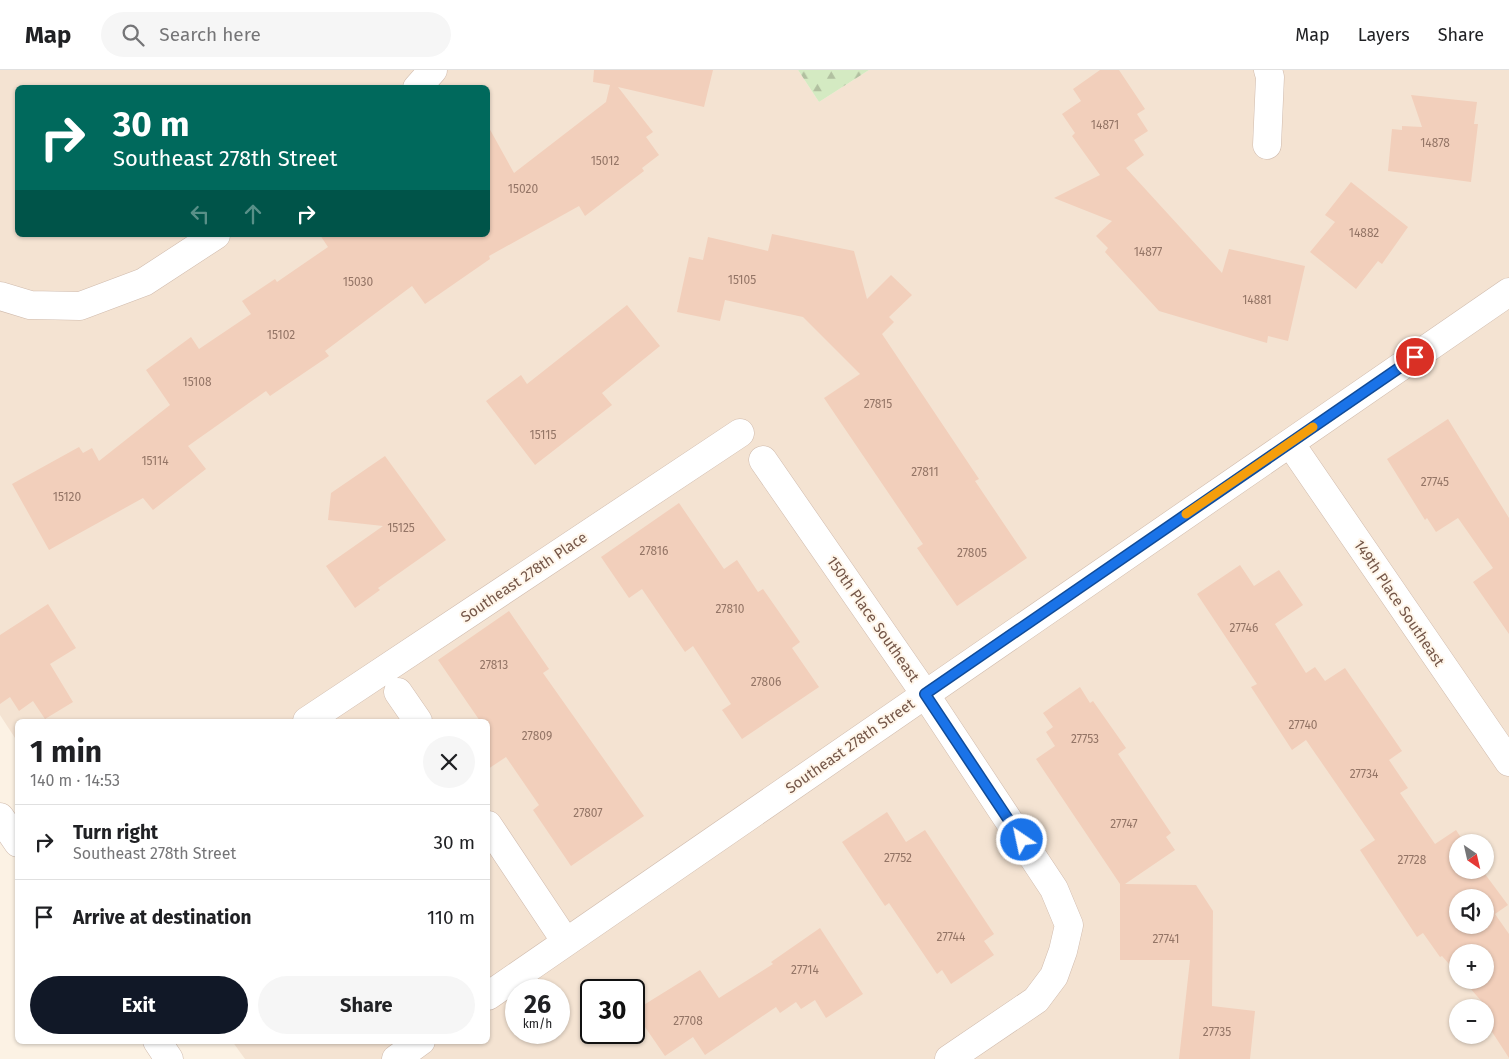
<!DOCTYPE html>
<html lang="en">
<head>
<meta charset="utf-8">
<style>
  :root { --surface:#fff; --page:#f6f6f6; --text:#202124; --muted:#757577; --line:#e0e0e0; --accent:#111827 }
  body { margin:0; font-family:"Fira Sans",sans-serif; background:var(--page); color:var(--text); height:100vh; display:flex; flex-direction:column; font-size:19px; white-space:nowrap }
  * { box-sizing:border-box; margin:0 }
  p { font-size:16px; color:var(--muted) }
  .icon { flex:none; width:28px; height:28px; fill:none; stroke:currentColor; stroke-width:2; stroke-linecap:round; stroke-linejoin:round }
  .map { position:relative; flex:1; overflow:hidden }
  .panel { position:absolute; left:15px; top:649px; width:475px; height:325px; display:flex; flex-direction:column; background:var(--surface); border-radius:8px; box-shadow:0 1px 4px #0004 }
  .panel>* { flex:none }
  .top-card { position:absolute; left:15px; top:15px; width:475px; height:152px; border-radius:8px; box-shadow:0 1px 4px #0004; background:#00695c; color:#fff; overflow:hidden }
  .needle { width:32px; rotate:146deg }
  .buttons { position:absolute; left:1449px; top:764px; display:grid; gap:10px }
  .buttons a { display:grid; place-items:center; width:45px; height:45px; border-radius:50%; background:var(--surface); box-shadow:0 1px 4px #0004; font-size:25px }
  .speed { position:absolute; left:505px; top:909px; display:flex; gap:10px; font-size:25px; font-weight:700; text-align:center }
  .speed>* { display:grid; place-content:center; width:65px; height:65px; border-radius:50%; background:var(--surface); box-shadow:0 1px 4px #0004; line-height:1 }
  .speed small { font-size:12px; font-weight:400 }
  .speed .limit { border:2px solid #111; border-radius:8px; background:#fff; color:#111 }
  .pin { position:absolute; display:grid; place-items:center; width:42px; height:42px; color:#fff; margin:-21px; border:2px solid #fff; border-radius:50%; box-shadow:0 1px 5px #0007 }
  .me { position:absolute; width:55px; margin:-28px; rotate:326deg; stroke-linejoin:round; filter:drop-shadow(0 0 4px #0008) }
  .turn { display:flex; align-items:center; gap:18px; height:105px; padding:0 15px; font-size:22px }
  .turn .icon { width:65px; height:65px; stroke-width:2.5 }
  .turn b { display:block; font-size:35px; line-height:42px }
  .lanes { display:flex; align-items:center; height:48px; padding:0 15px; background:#0003; justify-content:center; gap:25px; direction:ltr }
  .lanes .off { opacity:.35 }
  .round { display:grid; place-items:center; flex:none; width:52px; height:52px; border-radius:26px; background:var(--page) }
  .head { display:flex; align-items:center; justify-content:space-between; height:85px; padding:0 15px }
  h1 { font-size:30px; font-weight:700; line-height:38px }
  .action { display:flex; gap:10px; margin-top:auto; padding:10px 15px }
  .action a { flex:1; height:58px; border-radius:30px; background:var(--accent); color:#fff; font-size:20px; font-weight:700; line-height:58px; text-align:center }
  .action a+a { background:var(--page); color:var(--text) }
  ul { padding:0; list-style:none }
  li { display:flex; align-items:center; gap:15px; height:75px; padding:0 15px; border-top:1px solid var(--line) }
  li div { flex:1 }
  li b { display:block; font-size:19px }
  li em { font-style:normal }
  header { display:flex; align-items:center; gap:30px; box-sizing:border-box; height:70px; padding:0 25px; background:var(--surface); border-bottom:1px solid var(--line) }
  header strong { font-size:24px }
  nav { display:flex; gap:28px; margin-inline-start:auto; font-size:18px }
  .search { width:350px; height:45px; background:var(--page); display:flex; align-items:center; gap:12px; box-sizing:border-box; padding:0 18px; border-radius:28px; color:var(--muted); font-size:19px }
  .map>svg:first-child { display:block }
</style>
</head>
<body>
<header>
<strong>Map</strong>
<div class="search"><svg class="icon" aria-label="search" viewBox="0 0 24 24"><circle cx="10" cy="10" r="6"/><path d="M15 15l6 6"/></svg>Search here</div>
<nav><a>Map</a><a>Layers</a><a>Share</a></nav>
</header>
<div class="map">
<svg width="1509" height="989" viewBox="0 0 1509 989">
  <defs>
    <pattern id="forest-firs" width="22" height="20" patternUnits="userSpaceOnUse" patternTransform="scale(1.25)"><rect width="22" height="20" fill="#d4eac2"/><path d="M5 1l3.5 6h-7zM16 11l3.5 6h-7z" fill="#b1c0a0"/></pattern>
  </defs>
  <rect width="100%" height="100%" fill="#fcf2e4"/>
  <path fill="#f4e3d2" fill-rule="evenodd" d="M 0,0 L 798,0 L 819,32 L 869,0 L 1509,0 L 1509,989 L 245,989 L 232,971 L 488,971 L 488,651 L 18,651 L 17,671 L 0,645 ZM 18,18 L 488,18 L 488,165 L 18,165 ZM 1458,772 L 1485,772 L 1485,800 L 1458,800 ZM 1458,828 L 1485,828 L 1485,855 L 1458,855 ZM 1458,882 L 1485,882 L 1485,910 L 1458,910 ZM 516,920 L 559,920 L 559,962 L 516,962 ZM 591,920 L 634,920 L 634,962 L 591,962 ZM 1458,938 L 1485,938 L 1485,965 L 1458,965 Z"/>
  <path fill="url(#forest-firs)" d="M 798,0 L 869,0 L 819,32 Z"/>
  <path fill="#f2cfbb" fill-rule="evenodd" d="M 594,0 L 713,0 L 704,37 L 618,17 L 653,62 L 646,67 L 659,85 L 642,98 L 644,101 L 585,146 L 579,136 L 489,186 L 490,189 L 425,234 L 412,216 L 325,281 L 329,286 L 270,326 L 266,321 L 188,376 L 206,399 L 153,440 L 143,428 L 49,480 L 12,414 L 79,377 L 83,383 L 92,378 L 99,391 L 170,335 L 146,300 L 191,267 L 199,279 L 251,244 L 242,231 L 275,209 L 277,212 L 328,177 L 320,165 L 488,165 L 488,56 L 514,103 L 606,32 L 610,15 L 593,12 Z
    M 1100,0 L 1119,0 L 1145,39 L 1137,44 L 1148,61 L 1134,70 L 1144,85 L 1126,98 L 1222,203 L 1229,179 L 1305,196 L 1288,271 L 1268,266 L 1267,273 L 1159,241 L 1105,182 L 1108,178 L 1096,166 L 1112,151 L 1054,128 L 1100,105 L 1072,66 L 1075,63 L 1062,44 L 1081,31 L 1073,19 Z
    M 1411,25 L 1477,32 L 1474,54 L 1478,54 L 1471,112 L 1388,101 L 1392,59 L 1402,60 L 1402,56 L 1422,57 Z
    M 1351,112 L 1408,157 L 1382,194 L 1378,191 L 1356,219 L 1310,182 L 1335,152 L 1325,145 Z
    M 772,164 L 854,181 L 867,229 L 891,205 L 912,225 L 889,247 L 894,252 L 882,264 L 979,409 L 975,411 L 1027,488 L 957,536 L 917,478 L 923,474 L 824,328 L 860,304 L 803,247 L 725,230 L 720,251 L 677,242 L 689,187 L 703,190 L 708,167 L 768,181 Z
    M 627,235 L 660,276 L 602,323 L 612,335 L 535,395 L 486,331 L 521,305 L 527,314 Z
    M 1448,349 L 1509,448 L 1509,564 L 1473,512 L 1493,498 L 1458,448 L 1436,462 L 1427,448 L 1425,450 L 1387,389 Z
    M 385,386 L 446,470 L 378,518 L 380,520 L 355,538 L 326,496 L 383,456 L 328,450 L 331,423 Z
    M 679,433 L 724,499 L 737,490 L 758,522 L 763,519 L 800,572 L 792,578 L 819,617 L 742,669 L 722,640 L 731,634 L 693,576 L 685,582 L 642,519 L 629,528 L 601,487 Z
    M 1240,495 L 1254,516 L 1279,500 L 1303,535 L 1275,554 L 1306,603 L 1315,597 L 1325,611 L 1345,598 L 1402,681 L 1389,690 L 1408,718 L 1400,723 L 1435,774 L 1456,760 L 1464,772 L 1458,772 L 1458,800 L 1482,800 L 1508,835 L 1495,844 L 1509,864 L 1509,988 L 1485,951 L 1485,938 L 1476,937 L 1483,933 L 1463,910 L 1485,910 L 1485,882 L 1458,882 L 1458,904 L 1442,886 L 1440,887 L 1423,863 L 1417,867 L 1360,780 L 1375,770 L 1306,670 L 1292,680 L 1251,617 L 1257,614 L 1197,524 ZM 1458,828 L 1485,828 L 1485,855 L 1458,855 Z
    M 48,534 L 76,578 L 50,594 L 73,632 L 45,649 L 33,631 L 19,641 L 10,627 L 0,634 L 0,565 Z
    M 509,541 L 549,599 L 543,603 L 644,746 L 571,796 L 533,740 L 539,735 L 506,687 L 488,699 L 488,651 L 480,651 L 438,590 Z
    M 1080,617 L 1090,633 L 1093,631 L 1126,678 L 1118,684 L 1171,763 L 1166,767 L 1175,780 L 1125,814 L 1196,815 L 1213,841 L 1212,936 L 1255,941 L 1250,989 L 1179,989 L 1190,890 L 1120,890 L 1120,814 L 1036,689 L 1055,676 L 1046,662 L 1053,657 L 1043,643 Z
    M 887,742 L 906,772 L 925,760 L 994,864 L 984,871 L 994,885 L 951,914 L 942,900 L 937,904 L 889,833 L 885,836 L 842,772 Z
    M 820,858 L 863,924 L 826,948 L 815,930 L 801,939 L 796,932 L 780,943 L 776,937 L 705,985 L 693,967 L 665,986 L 634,941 L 700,900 L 719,928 L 773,894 L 771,892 Z"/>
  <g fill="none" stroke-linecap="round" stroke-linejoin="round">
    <defs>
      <path id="minor" d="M 417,18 L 433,0
        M 1267,75 L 1270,7 L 1268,0
        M 0,226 L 30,235 L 80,236 L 144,212 L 216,165
        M 1290,373 L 1509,692
        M 763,390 L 925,624 L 1054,819 L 1069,855 L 1063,881 L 1054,906 L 1036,930 L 949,989
        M 398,622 L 418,651
        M 307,651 L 740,363
        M 488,755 L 566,872
        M 488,926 L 1509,222
        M 396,989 L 421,971"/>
      <path id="tertiary" d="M 0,747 L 18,773
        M 157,971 L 169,989"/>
    </defs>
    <use href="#minor" stroke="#d0bbad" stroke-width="29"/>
    <use href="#tertiary" stroke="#d0bbad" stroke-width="29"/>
    <use href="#minor" stroke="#fff" stroke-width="28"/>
    <use href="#tertiary" stroke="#fff" stroke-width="28"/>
  </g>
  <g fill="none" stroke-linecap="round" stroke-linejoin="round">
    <defs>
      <path id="route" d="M 1022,770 L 925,624 L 1415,287"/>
    </defs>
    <use href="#route" stroke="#114b97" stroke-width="12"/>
    <use href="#route" stroke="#1a73e8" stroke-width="9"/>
    <path stroke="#f59e0b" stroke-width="9" d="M 1186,444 L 1313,357"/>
  </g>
  <g text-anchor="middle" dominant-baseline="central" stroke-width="4" stroke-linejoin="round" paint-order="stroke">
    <g font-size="12" fill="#947566">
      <text x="1105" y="55">14871</text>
      <text x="1435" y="73">14878</text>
      <text x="605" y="91">15012</text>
      <text x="523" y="119">15020</text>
      <text x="1364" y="163">14882</text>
      <text x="1148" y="182">14877</text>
      <text x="742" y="210">15105</text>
      <text x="358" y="212">15030</text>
      <text x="1257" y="230">14881</text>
      <text x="281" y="265">15102</text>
      <text x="197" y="312">15108</text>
      <text x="878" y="334">27815</text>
      <text x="543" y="365">15115</text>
      <text x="155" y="391">15114</text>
      <text x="925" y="402">27811</text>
      <text x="1435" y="412">27745</text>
      <text x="67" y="427">15120</text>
      <text x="401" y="458">15125</text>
      <text x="654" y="481">27816</text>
      <text x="972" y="483">27805</text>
      <text x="730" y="539">27810</text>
      <text x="1244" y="558">27746</text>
      <text x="494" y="595">27813</text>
      <text x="766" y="612">27806</text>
      <text x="1303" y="655">27740</text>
      <text x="537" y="666">27809</text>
      <text x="1085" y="669">27753</text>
      <text x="1364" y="704">27734</text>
      <text x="588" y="743">27807</text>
      <text x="1124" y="754">27747</text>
      <text x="898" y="788">27752</text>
      <text x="1412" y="790">27728</text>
      <text x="951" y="867">27744</text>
      <text x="1166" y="869">27741</text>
      <text x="805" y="900">27714</text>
      <text x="688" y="951">27708</text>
      <text x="1217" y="962">27735</text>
    </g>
    <g font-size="15" fill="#755749" stroke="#fff6ea">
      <text transform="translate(524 507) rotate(-34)">Southeast 278th Place</text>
      <text transform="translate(1399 533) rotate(56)">149th Place Southeast</text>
      <text transform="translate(873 549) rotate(55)">150th Place Southeast</text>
      <text transform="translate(850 676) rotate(-35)">Southeast 278th Street</text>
    </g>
  </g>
</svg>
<div class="buttons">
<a><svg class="needle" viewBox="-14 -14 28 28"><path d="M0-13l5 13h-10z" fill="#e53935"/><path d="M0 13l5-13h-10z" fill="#757577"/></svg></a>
<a><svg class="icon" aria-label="sound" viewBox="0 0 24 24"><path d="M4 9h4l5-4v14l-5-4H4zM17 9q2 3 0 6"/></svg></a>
<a>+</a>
<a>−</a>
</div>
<div class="speed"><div>26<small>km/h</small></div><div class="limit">30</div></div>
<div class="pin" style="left:1415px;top:287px;background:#d93025"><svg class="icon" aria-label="arrive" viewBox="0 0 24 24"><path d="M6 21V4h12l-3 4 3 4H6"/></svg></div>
<svg class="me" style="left:1022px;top:770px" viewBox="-20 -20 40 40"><circle r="17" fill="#1a73e8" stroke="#fff" stroke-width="3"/><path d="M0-11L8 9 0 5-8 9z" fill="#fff"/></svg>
<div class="top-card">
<div class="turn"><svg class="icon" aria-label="right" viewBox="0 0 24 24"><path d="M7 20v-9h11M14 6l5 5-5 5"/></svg><div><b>30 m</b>Southeast 278th Street</div></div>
<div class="lanes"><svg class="icon off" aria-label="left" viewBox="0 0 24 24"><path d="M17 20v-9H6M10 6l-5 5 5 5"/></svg><svg class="icon off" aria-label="ahead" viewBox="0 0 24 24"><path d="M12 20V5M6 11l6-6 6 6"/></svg><svg class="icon" aria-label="right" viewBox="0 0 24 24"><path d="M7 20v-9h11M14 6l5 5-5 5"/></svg></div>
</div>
<section class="panel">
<div class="head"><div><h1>1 min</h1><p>140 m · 14:53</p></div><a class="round"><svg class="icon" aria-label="close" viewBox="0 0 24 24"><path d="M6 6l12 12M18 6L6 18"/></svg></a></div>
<ul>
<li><svg class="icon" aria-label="right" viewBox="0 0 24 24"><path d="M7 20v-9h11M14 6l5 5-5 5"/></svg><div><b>Turn right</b><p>Southeast 278th Street</p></div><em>30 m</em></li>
<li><svg class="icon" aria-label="arrive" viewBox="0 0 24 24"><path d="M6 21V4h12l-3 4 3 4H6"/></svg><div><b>Arrive at destination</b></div><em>110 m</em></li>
</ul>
<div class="action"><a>Exit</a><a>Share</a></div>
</section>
</div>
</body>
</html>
